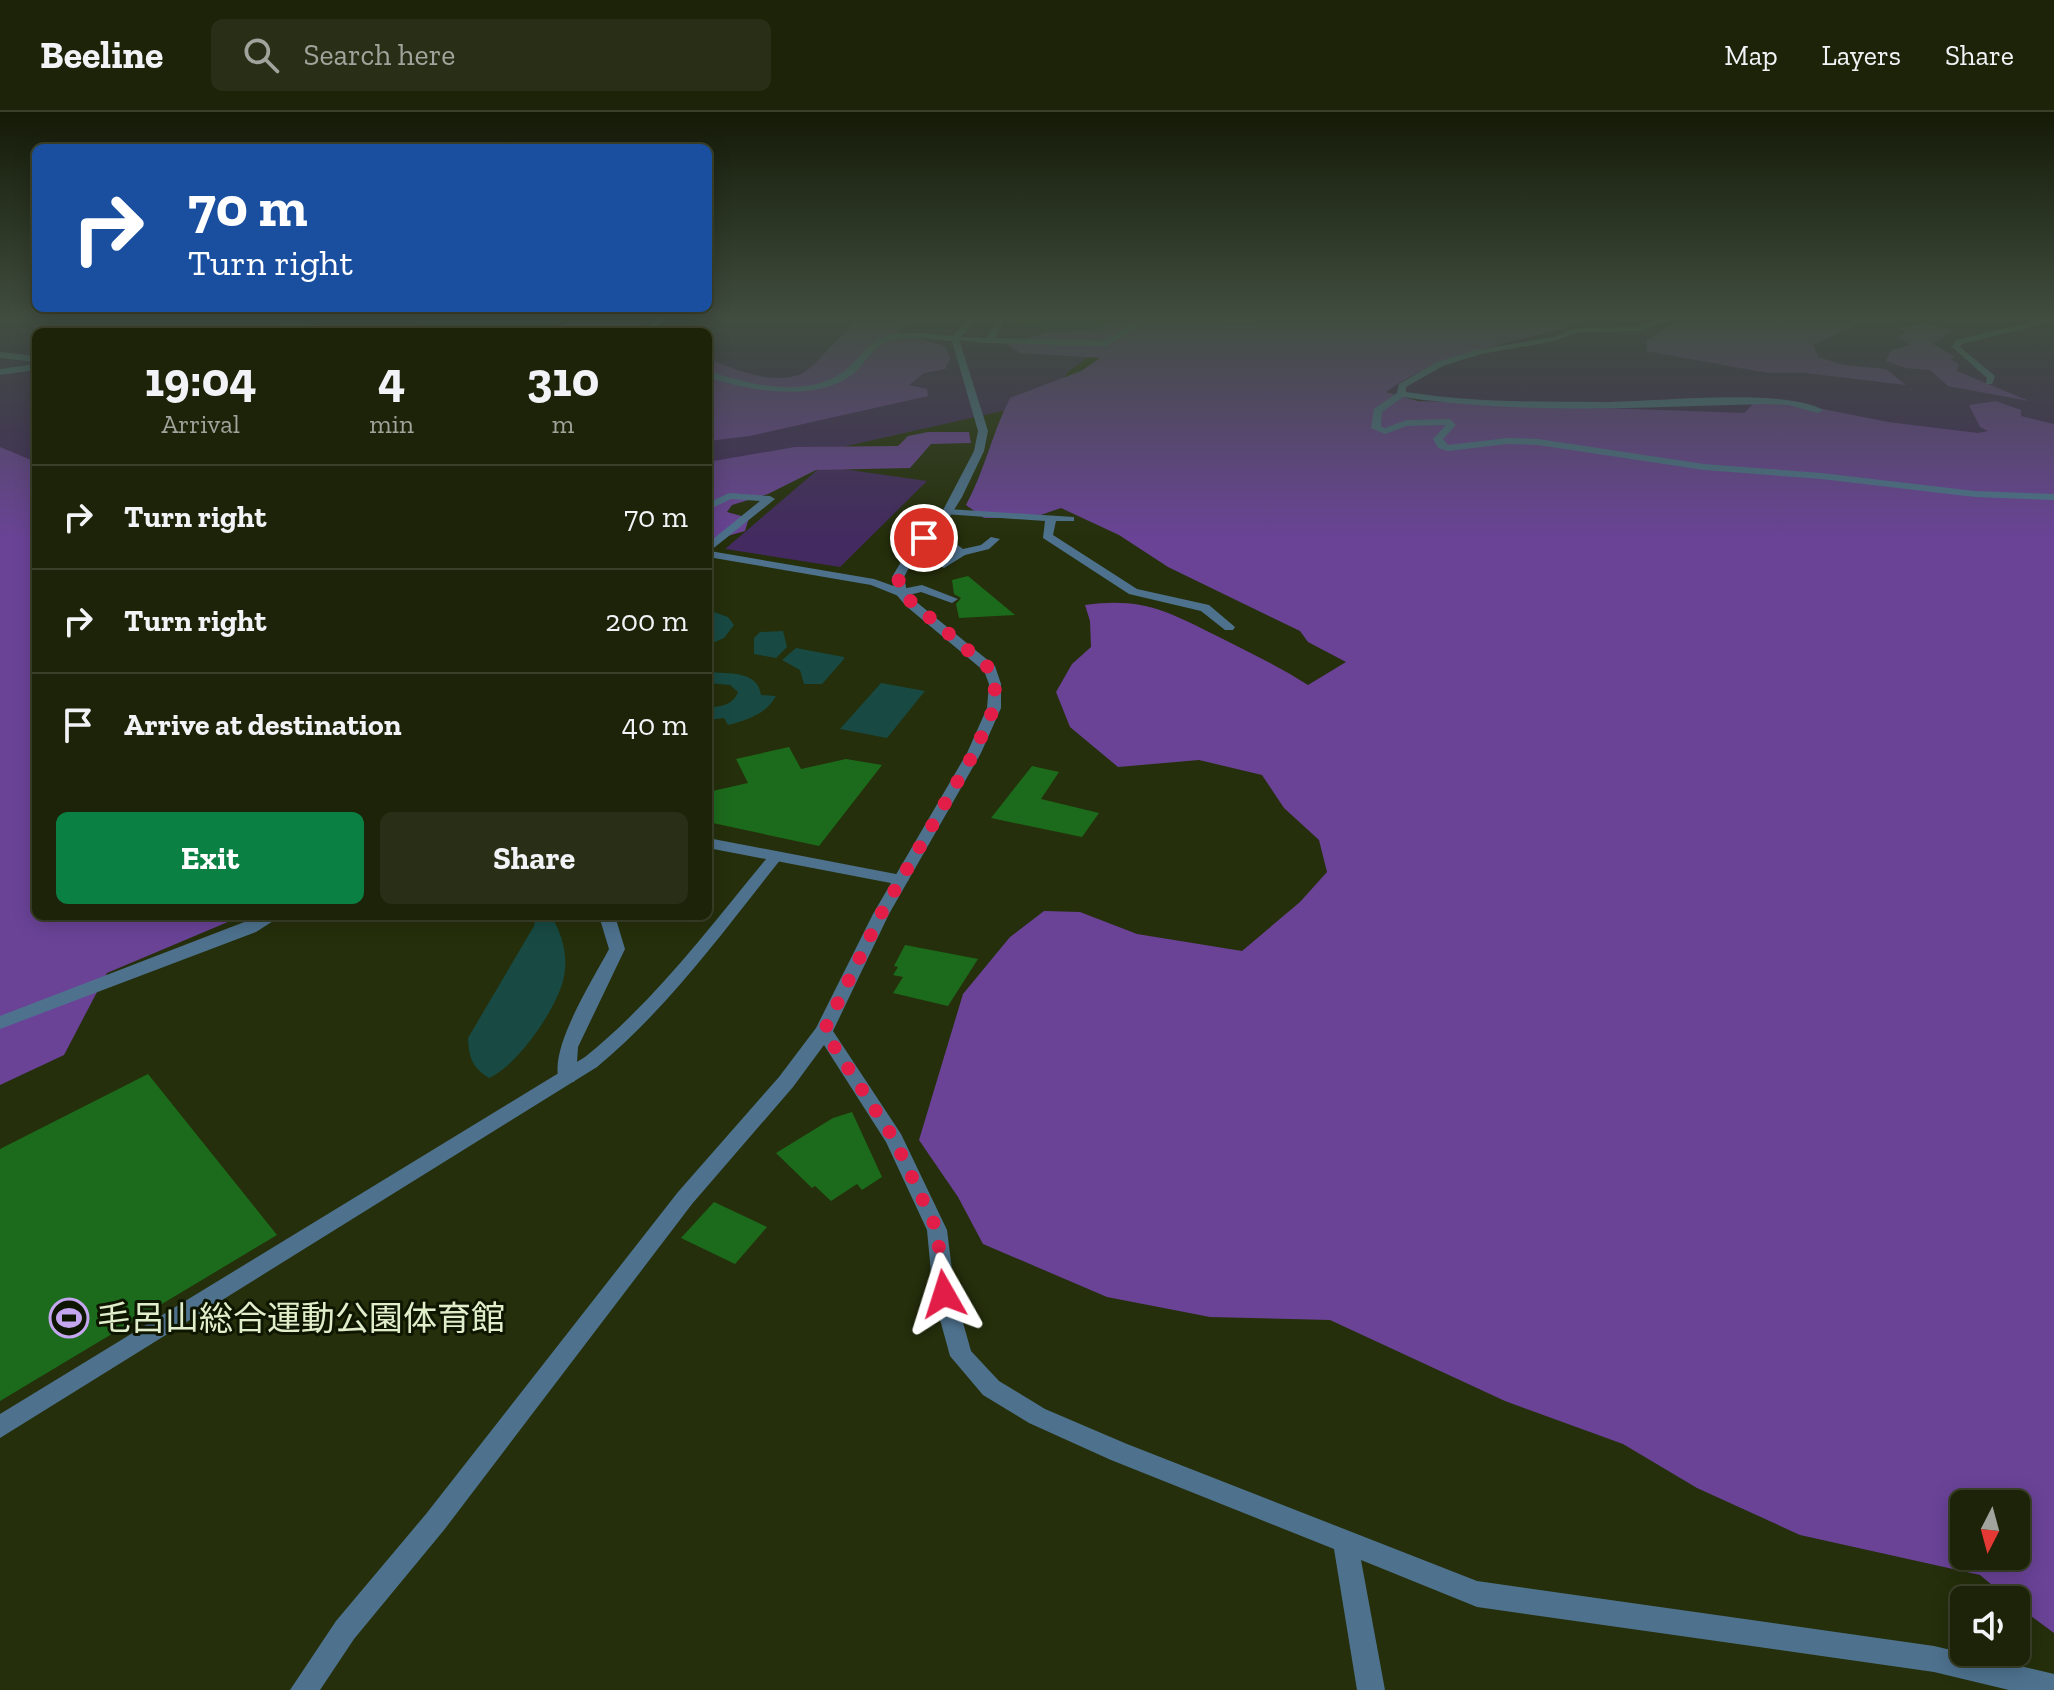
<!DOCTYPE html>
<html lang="en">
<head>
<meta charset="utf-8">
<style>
  :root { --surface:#1c2308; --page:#292f16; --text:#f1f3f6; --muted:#a0a49c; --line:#3a4029; --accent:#0b8043 }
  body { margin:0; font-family:"Zilla Slab","Noto Sans JP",serif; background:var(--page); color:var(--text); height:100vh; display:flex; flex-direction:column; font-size:30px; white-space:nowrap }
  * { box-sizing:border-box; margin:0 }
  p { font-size:26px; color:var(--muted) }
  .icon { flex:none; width:44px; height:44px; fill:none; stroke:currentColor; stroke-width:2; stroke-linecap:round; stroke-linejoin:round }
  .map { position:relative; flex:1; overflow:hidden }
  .panel { position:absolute; left:32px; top:216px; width:680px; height:592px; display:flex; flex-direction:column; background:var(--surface); border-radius:12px; box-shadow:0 4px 20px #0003,0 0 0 2px var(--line) }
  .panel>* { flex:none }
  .guide { position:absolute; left:32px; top:32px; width:680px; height:168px; border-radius:12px; box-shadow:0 4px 20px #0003,0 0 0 2px var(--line); background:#1a4fa0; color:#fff; overflow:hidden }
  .needle { width:52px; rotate:186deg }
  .buttons { position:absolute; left:1950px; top:1378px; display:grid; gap:16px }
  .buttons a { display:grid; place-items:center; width:80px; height:80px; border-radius:12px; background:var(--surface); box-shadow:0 4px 20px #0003,0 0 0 2px var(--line); font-size:40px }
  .pin { position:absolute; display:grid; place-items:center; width:68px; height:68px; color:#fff; margin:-34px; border:4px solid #fff; border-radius:50%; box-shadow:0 2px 8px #0007 }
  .me { position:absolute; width:88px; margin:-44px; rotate:354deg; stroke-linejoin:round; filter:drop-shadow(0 0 6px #0008) }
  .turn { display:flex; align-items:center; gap:28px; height:168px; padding:0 24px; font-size:36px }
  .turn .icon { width:104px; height:104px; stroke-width:2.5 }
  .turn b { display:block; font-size:56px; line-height:68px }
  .eta { display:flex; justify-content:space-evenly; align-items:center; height:136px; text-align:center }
  .eta b { font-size:48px; font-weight:700; line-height:56px }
  .cta { display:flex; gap:16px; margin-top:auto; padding:16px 24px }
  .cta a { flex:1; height:92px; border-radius:12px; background:var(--accent); color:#fff; font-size:32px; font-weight:700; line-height:92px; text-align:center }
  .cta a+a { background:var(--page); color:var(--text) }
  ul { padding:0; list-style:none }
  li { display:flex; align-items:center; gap:24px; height:104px; padding:0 24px; border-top:2px solid var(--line) }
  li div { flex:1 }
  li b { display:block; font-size:30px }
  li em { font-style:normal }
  header { display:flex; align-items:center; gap:48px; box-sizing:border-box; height:112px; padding:0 40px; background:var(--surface); border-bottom:2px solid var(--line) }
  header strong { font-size:38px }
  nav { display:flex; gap:44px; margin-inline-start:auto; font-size:28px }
  .search { width:560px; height:72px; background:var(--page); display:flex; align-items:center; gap:20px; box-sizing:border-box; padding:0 28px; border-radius:12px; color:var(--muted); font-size:30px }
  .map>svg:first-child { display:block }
</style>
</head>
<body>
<header>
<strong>Beeline</strong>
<div class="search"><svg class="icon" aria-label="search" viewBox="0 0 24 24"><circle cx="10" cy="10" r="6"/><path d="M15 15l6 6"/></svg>Search here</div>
<nav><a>Map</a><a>Layers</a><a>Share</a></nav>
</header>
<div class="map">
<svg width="2054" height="1578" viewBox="0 0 2054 1578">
  <rect width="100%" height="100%" fill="#252f0b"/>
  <path fill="#432a60" d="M 0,207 L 2054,207 L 2054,398 L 1794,363 L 1400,284 L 1284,247 L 1093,242 L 1069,259 L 1047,289 L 708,365 L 708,220 L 36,220 L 36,377 L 0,376 Z
    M 822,354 L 927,369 L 840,455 L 725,437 Z"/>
  <path fill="#6a4397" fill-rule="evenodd" d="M 573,207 L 653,207 L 635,220 L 554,218 Z
    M 858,207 L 953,207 L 903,215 L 895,219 L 945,234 L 950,247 L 945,257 L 924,261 L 909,273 L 927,277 L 928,284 L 750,324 L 708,329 L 708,247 C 736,257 783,279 810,256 C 826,241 841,222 858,207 Z
    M 1115,207 L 1592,207 C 1523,232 1446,236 1386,280 L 1418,289 L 1744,301 L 1754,291 L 1798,292 L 1888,310 L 1978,321 L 1988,319 L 1980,315 L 1969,293 L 1996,289 L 2021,298 L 2021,304 L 2054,312 L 2054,1521 L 2016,1493 L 2016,1488 L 2010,1488 L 1980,1463 L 1800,1423 L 1697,1376 L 1623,1332 L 1505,1289 L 1330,1208 L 1210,1205 L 1107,1185 L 983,1132 L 958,1085 L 919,1028 L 963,882 L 1010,825 L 1044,799 L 1080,800 L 1137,822 L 1242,839 L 1300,790 L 1327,760 L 1319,728 L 1284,696 L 1262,663 L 1199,648 L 1118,655 L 1070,615 L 1056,580 L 1072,552 L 1091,535 L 1090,509 L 1085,493 C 1141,485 1167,499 1215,523 C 1247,539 1278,554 1308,573 L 1346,550 L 1308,530 L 1300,519 L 1168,455 L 1119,423 L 1061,396 L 1032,406 L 984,406 L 966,393 C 985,358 992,321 1010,286 L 1081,259 L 1100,246 L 1021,241 L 1007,233 L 1048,220 L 1072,219 ZM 1964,1392 L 2016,1392 L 2016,1444 L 1964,1444 Z
    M 1680,207 L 1866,207 L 1864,211 C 1843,215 1835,226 1813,232 L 1818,245 L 1844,253 L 1886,257 L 1906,273 L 1805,261 L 1768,261 L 1646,239 L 1647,228 Z
    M 1925,212 L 1953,218 L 1933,232 L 1955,245 L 1950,247 L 1959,252 L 1957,259 L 2029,289 L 1948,274 L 1930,258 L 1906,256 L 1886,249 L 1891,238 L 1911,233 L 1897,225 L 1905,220 L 1898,216 Z
    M 928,320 L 969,320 L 971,331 L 931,332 L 910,356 L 816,358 L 768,382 L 732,393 L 727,400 L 749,406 L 745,419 L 724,425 L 708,440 L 708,350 L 795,335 L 898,334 L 908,324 Z
    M 0,335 L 36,350 L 36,804 L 242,804 L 107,861 L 64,943 L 0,973 Z"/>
  <path fill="#184a43" d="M 424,207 L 568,207 L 549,216 L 533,217 L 451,218 L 422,215 L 419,210 Z
    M 1014,207 L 1114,207 L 1096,219 L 1014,213 L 1010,212 Z
    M 708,498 L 728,505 L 734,513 L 724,526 L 708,533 L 711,516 Z
    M 783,519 L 787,535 L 776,546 L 754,542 L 754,526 L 760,520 Z
    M 796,536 L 844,545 L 844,547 L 822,572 L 804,572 L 800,558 L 782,548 Z
    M 708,560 C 728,562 758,558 761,583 L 776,584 C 766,602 748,608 728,613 L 724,606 L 708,608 L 708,595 C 721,595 733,593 738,580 L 730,573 L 708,571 Z
    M 881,571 L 925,579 L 887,626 L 840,617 Z
    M 536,804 L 551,804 C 563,823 569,846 563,869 C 555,899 517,954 489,966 C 472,955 469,946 468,926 L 534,814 Z"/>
  <path fill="#1c6b1c" d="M 968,464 L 1015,503 L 959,506 L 956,492 L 961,486 L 954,482 L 952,468 Z
    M 789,635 L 801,657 L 846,647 L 882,653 L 819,734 L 708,710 L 708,680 L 748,671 L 736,647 Z
    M 1032,654 L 1059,660 L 1041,687 L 1099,701 L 1082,725 L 991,706 Z
    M 905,833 L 978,847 L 948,894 L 893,881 L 903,865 L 893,863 L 898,855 L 894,854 Z
    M 148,962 L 277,1123 L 0,1289 L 0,1037 Z
    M 852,1000 L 882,1065 L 862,1078 L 857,1072 L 831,1089 L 815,1074 L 812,1076 L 776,1041 L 833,1006 Z
    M 714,1090 L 767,1115 L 735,1152 L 681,1126 Z"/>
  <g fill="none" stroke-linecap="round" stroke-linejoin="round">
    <path fill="#4e728e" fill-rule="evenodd" d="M 997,207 L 1005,207 L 995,226 L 1104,229 L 1139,209 L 1260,207 L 1256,209 L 1141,213 L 1106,234 L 984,231 L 951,227 L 955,225 L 985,226 L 989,223 Z
      M 1661,207 L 1672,207 L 1639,219 L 1577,220 L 1555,229 L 1481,242 L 1443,254 L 1406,275 L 1406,280 C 1470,290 1537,290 1603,290 C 1653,290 1784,275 1823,298 L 1818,301 L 1788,293 L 1764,292 C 1645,295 1521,303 1403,285 L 1382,300 L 1381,314 L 1385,316 L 1406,308 L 1450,307 L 1456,313 L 1443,327 L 1448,333 L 1507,326 L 1538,327 L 1704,352 L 1821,361 L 1975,379 L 2054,382 L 2054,388 L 1975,385 L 1821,367 L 1704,358 L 1538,333 L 1507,332 L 1448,339 L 1438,336 L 1433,327 L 1446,313 L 1407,314 L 1385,322 L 1371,316 L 1374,297 L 1397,281 L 1399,272 L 1437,250 L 1477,238 L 1553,225 L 1576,216 L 1638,215 Z
      M 2045,207 L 2054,207 L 2054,209 L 1962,232 L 1960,235 L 1995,264 L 1992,272 L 1986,272 L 1987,266 L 1952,235 L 1956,228 Z
      M 290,210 L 360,218 L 364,220 L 290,214 L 264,220 L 249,220 Z
      M 0,240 L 36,244 L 36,250 L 0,246 Z
      M 36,252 L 36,258 L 0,263 L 0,257 Z
      M 729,381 L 770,384 L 775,387 L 710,439 L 874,467 L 902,477 L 922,473 L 958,487 L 952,491 L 921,480 L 901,485 L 871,473 L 708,445 L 708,431 L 760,389 L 731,387 L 708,398 L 708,391 Z
      M 948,397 L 1074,405 L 1074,409 L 1056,409 L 1053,423 L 1137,477 L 1209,493 L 1235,515 L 1233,518 L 1225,518 L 1201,499 L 1129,482 L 1043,426 L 1045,409 L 944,402 L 943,400 Z
      M 924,423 L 949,427 L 963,437 L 981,433 L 991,425 L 1000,427 L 989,437 L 965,443 L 944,456 L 938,453 L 954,441 L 942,432 L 920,428 L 919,426 Z
      M 708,726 L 901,763 L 909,768 L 901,773 L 708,736 Z
      M 260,804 L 281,804 L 256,820 L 0,917 L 0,904 Z
      M 599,804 L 615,804 L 625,837 L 578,935 L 576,965 L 574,970 L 560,970 C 546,940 594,866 609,837 Z"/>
    <path fill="#4e728e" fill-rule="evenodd" d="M 658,207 L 667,207 L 648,220 L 639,220 Z
      M 969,207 L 977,207 L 959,227 L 988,319 L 984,339 L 962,385 L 949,406 L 917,441 L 904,465 L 907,480 L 914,488 L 995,554 L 1001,572 L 1001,596 L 981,641 L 889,802 L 833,919 L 901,1022 L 947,1118 L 955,1182 L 971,1239 L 999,1269 L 1045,1297 L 1127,1332 L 1477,1469 L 1934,1534 L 2054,1562 L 2054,1578 L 2009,1578 L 1934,1560 L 1477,1495 L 1361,1448 L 1385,1578 L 1357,1578 L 1334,1437 L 1111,1348 L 1029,1311 L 983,1283 L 950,1244 L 933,1182 L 927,1118 L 886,1030 L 824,933 L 793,975 L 692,1092 L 444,1418 L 354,1527 L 320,1578 L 290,1578 L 336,1509 L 426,1402 L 678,1080 L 779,965 L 816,916 L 873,802 L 967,641 L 987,596 L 989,572 L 984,559 L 906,494 L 895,481 L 892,465 L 908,438 L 941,402 L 974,339 L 978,319 L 952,229 C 932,228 909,222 889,229 C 873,234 866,251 853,262 C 817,291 748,279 708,265 L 708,259 C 746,271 792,284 831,267 C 848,260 856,247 868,235 C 891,214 926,222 953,224 Z
      M 776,739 L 784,744 L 781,747 C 723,820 669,895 597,955 L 0,1326 L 0,1302 L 585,945 C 657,887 712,812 771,741 Z"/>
  </g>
  <linearGradient id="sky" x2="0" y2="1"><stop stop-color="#141a06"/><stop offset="0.48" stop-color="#404d3f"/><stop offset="1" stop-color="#404d3f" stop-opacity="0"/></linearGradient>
  <rect width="2054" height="428" fill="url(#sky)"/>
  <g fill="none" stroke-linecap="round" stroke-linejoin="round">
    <path stroke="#e11d48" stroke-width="14" stroke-dasharray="0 25.2" d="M 924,426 L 898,465 L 901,481 L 990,557 L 995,572 L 994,596 L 974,641 L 881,802 L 824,919 L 894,1027 L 937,1118 L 944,1182"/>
  </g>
  <defs>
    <symbol id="stadium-ring" viewBox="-11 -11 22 22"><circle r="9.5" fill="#0f1600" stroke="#c5a6f0" stroke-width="1.5"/><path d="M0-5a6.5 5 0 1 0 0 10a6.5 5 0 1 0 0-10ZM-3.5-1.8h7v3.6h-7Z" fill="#c5a6f0"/></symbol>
  </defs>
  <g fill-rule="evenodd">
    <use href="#stadium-ring" x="47" y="1184" width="44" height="44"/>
  </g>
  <g text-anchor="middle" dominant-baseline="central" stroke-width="6" stroke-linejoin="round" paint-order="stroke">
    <g font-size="34" fill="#e1eecb" stroke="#0f1600" text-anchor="start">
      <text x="97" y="1206">毛呂山総合運動公園体育館</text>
    </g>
  </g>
</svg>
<div class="buttons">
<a><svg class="needle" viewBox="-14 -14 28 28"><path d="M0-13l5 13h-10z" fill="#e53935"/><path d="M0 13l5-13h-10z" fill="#a0a49c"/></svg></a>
<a><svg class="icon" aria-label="sound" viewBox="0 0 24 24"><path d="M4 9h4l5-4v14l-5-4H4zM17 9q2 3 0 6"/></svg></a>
</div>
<div class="pin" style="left:924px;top:426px;background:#d93025"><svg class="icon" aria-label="arrive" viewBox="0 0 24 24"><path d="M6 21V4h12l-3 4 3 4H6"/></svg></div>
<svg class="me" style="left:944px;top:1182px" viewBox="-20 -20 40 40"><path d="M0-17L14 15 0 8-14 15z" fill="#e11d48" stroke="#fff" stroke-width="4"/></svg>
<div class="guide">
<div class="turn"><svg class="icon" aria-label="right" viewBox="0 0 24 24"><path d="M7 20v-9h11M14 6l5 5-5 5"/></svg><div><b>70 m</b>Turn right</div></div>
</div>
<section class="panel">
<div class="eta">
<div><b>19:04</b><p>Arrival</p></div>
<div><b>4</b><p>min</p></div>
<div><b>310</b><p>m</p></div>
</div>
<ul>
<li><svg class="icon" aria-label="right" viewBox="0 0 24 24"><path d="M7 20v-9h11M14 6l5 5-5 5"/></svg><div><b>Turn right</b></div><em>70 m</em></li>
<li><svg class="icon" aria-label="right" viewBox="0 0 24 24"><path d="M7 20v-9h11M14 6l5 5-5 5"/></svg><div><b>Turn right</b></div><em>200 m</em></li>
<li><svg class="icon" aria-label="arrive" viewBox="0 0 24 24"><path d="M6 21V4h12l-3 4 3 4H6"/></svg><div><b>Arrive at destination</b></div><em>40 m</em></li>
</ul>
<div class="cta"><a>Exit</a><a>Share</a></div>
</section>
</div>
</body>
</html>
